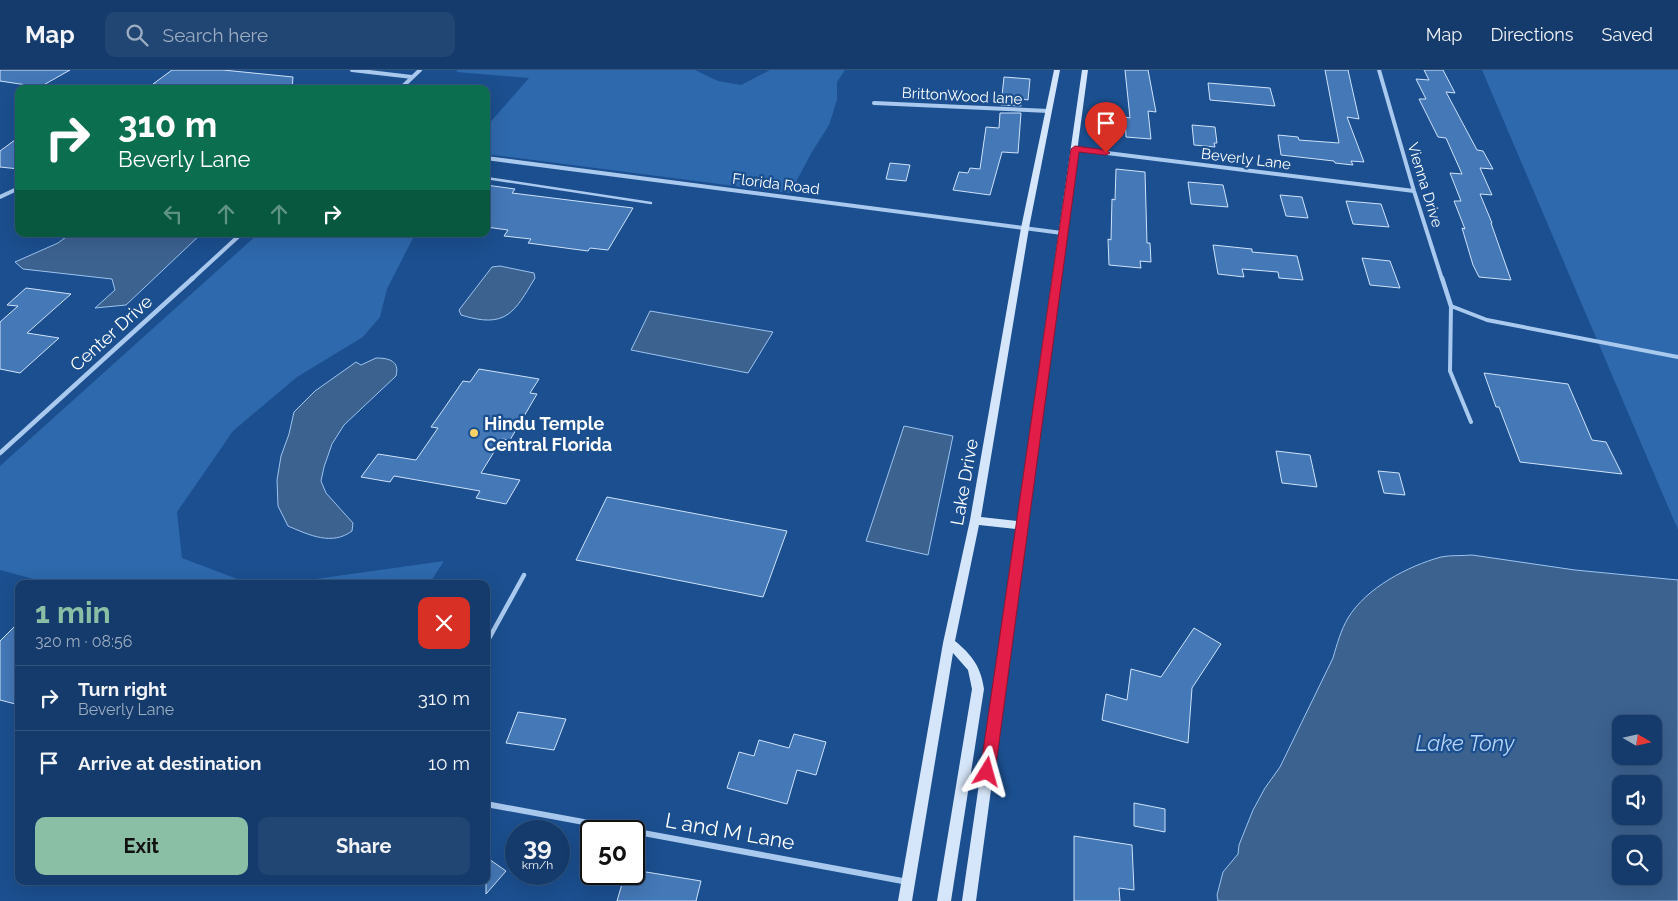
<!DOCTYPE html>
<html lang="en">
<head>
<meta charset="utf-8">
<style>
  :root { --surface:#143b6b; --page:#214673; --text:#f1f3f6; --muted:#9dadc1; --line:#33557e; --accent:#8abfa5 }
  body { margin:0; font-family:Raleway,sans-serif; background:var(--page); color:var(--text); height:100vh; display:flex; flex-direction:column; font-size:19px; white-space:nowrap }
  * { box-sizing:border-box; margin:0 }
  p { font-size:16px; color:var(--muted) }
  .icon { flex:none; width:28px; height:28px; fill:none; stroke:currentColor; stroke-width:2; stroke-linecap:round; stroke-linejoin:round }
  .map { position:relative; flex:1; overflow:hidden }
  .drawer { position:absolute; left:15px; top:510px; width:475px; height:305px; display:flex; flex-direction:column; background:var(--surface); border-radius:10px; box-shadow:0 5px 20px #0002,0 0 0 1px var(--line) }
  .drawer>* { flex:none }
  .hud { position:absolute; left:15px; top:15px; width:475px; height:152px; border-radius:10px; box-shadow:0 5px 20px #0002,0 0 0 1px var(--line); background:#0b6e4f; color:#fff; overflow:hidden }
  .needle { width:32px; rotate:99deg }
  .buttons { position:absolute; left:1612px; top:645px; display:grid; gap:10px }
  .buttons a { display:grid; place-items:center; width:50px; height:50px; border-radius:10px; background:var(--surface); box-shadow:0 5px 20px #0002,0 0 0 1px var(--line); font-size:25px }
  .speed { position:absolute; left:505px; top:750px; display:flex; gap:10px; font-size:25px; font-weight:700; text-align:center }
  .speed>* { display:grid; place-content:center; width:65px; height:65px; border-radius:50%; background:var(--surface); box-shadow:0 5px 20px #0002,0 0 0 1px var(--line); line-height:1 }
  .speed small { font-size:12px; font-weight:400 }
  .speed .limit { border:2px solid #111; border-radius:8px; background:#fff; color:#111 }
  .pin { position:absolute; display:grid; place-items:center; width:42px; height:42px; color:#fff; margin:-51px -21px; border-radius:50% 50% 50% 0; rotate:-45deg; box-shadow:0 0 5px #0007 }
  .pin .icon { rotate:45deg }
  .me { position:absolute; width:55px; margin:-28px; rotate:8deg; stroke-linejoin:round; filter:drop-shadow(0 0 4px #0008) }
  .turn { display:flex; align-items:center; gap:18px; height:105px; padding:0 20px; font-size:22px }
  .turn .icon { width:65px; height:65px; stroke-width:2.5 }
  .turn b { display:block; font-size:35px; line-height:42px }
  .lanes { display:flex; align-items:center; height:48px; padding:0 20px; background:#0003; justify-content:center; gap:25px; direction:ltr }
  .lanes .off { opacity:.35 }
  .round { display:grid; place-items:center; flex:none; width:52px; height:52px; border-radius:10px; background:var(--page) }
  .summary { display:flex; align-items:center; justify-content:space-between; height:85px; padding:0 20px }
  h1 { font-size:30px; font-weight:700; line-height:38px; color:var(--accent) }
  .button { display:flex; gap:10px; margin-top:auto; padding:10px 20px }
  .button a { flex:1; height:58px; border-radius:10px; background:var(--accent); color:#111; font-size:20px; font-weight:700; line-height:58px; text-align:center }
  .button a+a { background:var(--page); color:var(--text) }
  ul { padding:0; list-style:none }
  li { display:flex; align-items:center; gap:15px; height:65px; padding:0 20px; border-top:1px solid var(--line) }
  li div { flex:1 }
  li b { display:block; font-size:19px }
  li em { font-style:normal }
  header { display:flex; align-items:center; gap:30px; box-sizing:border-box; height:70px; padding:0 25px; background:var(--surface); border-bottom:1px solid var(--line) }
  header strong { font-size:24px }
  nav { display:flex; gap:28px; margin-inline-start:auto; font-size:18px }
  .search { width:350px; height:45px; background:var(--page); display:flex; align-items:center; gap:12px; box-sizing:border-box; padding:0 18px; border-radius:10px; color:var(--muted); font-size:19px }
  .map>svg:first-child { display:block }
</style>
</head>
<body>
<header>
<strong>Map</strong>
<div class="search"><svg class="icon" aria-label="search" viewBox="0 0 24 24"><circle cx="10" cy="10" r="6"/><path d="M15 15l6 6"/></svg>Search here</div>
<nav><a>Map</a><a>Directions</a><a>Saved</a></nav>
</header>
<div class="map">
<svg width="1678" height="831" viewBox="0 0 1678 831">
  <rect width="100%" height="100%" fill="#1b4f8f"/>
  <path fill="#2e69ad" d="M 458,0 L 695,0 L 718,11 L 741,15 L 770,0 L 845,0 L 837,12 L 837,30 L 829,55 L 812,82 L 790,123 L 486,84 L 486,57 L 529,8 L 456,2 Z
    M 1482,0 L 1678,0 L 1678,460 Z
    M 258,164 L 415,164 L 387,219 L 380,247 L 363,267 L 297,307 L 233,361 L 177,442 L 182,488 L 240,510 L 301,511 L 444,491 L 429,514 L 52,514 L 0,500 L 0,396 Z"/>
  <path fill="#3c6290" stroke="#9cc4f0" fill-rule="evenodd" d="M 70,164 L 201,164 L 126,235 L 95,238 L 115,220 L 112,209 L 23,199 L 15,192 L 58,173 Z
    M 500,196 L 534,203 L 535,208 C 514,243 506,259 461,245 L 459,240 L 492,197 Z
    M 650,241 L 773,262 L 748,303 L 631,280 Z
    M 376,288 C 389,288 400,291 396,306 L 344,355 L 332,374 L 324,397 L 321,411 L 326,423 L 353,453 L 352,461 C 332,476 309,465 288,456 L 278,436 L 277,410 L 281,386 L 289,364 L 294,342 L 315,321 L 356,292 L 361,295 Z
    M 904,356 L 953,366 L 928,485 L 866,471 Z
    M 1472,485 L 1575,500 L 1678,510 L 1678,831 L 1218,831 L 1217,825 L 1223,802 L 1238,784 L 1239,775 L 1253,740 L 1265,718 L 1280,697 L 1333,588 C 1337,574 1341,560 1348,548 C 1366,518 1408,496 1441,487 C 1450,485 1462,486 1472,485 ZM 1621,654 L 1654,654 L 1654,686 L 1621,686 ZM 1621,714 L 1654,714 L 1654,746 L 1621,746 ZM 1621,774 L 1654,774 L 1654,806 L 1621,806 Z"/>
  <path fill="#4478b7" stroke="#cfe3fa" d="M 0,0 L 70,0 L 40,17 L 0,11 Z
    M 172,0 L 223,0 L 293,7 L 292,19 L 199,19 L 153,14 Z
    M 1125,0 L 1148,0 L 1156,42 L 1148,41 L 1151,69 L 1126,67 L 1125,47 L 1130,48 Z
    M 1325,0 L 1348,0 L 1359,49 L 1347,47 L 1364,92 L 1351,91 L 1353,95 L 1335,93 L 1334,91 L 1281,85 L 1278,65 L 1298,67 L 1299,70 L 1339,73 Z
    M 1424,0 L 1443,0 L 1455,23 L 1446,22 L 1477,80 L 1483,81 L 1493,99 L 1480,98 L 1492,125 L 1480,124 L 1492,153 L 1491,153 L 1511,210 L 1479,207 L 1473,195 L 1462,158 L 1465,159 L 1454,131 L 1461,131 L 1450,103 L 1462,104 L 1446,68 L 1438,67 L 1419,29 L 1426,29 L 1416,9 L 1429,10 Z
    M 1004,7 L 1030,9 L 1028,30 L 1022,29 L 1021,36 L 1001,35 Z
    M 1208,13 L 1270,18 L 1275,36 L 1210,30 Z
    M 1000,43 L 1021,43 L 1018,83 L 1002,82 L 990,125 L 953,120 L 959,102 L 968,103 L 970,98 L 980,99 L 986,57 L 999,58 Z
    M 1192,55 L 1215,57 L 1217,73 L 1214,73 L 1215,77 L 1194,75 Z
    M 19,67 L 19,99 L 0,97 L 0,81 Z
    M 890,93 L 910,95 L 906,111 L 886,109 Z
    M 1116,99 L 1145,102 L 1147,173 L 1150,173 L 1151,192 L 1140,191 L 1141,198 L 1109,195 L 1108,169 L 1111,170 L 1112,129 L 1115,130 Z
    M 1188,112 L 1223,115 L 1228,137 L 1191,134 Z
    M 486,115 L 515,119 L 512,123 L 633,138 L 608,180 L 590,178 L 588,181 L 528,173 L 531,169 L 504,166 L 508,160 L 486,157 Z
    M 1280,125 L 1302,127 L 1308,148 L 1286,146 Z
    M 1346,131 L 1381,134 L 1389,157 L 1353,154 Z
    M 1213,175 L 1252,179 L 1252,182 L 1297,186 L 1303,210 L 1279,208 L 1278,202 L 1242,199 L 1244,207 L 1218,204 Z
    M 1362,188 L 1390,191 L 1400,218 L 1370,215 Z
    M 26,218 L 71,224 L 27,263 L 59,268 L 20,303 L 0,299 L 0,252 L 18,236 L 7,235 Z
    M 479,299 L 539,309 L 530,323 L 537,324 L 510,370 L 502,369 L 481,403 L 520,410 L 506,434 L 476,428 L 480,421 L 394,406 L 390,412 L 361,407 L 378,384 L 416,390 L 438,358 L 431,357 L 443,340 L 463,311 L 470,312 Z
    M 1484,303 L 1568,314 L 1592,370 L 1606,372 L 1622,404 L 1520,392 L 1499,337 L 1496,337 Z
    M 1276,381 L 1310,385 L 1317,417 L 1282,413 Z
    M 1378,401 L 1399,403 L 1405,425 L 1384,423 Z
    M 607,427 L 787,461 L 763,527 L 576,490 Z
    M 19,552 L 19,635 L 0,630 L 0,571 Z
    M 1194,558 L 1221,574 L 1192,618 L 1188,673 L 1102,650 L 1106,624 L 1127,630 L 1131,599 L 1161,607 Z
    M 518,642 L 566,649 L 554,680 L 506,673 Z
    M 794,664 L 826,672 L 816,705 L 797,700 L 787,734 L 727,718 L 739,682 L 754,686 L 759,670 L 789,678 Z
    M 1134,733 L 1165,739 L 1165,762 L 1134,756 Z
    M 1074,766 L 1132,775 L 1134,820 L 1119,818 L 1120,831 L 1074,831 Z
    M 486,787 L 506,801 L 486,824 Z
    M 634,800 L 701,811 L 696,831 L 617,831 L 625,804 L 634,804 Z"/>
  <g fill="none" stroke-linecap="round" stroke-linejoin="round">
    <path stroke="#a9c9ee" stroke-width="2.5" d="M 486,108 L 651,133"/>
    <path stroke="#a9c9ee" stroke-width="4" d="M 1471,352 L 1450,301 L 1451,236 L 1487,250 L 1678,287"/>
    <path stroke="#a9c9ee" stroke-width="4.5" d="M 486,574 L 524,505"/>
    <path stroke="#a9c9ee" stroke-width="4" d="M 352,0 L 412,7
      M 1379,0 L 1414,121 L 1442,209
      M 400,19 L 420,0
      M 874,33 L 1049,41
      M 1075,79 L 1414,121
      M 486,88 L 1062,163
      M 0,127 L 19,118
      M 192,209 L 241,164"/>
    <path stroke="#a9c9ee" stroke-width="4.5" d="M 1442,208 L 1451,236
      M 0,383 L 193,208"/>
    <path stroke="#a9c9ee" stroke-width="6" d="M 486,734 L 908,812"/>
    <path fill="#d6e6fa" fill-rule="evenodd" d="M 1054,0 L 1060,0 L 1029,158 L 981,447 L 1017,451 L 1082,0 L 1088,0 L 976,831 L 962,831 L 1016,459 L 979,455 L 955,571 C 972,585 981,597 984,619 L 951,831 L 937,831 L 972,619 L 968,600 L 953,583 L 912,831 L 898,831 L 943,573 L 970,450 L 1021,158 Z"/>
  </g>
  <path fill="#e11d48" stroke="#92132f" d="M 1075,76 L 1106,80 L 1110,83 L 1106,85 L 1079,82 L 995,702 L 992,707 L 987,709 L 982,707 L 980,702 L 1071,79 Z"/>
  <circle fill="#ffd166" stroke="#1b4f8f" stroke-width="2" cx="474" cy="363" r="5"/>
  <g text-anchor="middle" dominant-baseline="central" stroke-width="4.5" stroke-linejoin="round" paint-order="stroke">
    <g font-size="15" fill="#fff" stroke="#1b4f8f">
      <text transform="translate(962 26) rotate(3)">BrittonWood lane</text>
      <text transform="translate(1246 89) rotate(7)">Beverly Lane</text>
      <text transform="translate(776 114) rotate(7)">Florida Road</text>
      <text transform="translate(1425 115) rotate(73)">Vienna Drive</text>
    </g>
    <g font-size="18" fill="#fff" stroke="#1b4f8f">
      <text transform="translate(111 263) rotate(-42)">Center Drive</text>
      <text transform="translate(964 412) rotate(-80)">Lake Drive</text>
    </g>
    <g font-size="18" font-weight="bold" fill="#fff" stroke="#1b4f8f" text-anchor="start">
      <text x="484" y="353">Hindu Temple<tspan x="484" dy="21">Central Florida</tspan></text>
    </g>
    <g font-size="21" fill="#fff" stroke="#1b4f8f">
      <text transform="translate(730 761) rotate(10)">L and M Lane</text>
    </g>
    <g font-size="22" font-style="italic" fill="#b5d3f5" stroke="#1b4f8f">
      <text x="1465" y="673">Lake Tony</text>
    </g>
  </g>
</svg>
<div class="buttons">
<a><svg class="needle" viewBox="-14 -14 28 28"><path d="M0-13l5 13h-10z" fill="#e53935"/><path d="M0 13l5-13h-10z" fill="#9dadc1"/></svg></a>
<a><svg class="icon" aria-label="sound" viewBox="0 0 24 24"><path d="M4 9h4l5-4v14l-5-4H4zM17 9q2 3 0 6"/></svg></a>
<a><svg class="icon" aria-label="search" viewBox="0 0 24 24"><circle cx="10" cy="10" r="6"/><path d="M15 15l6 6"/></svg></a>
</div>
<div class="speed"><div>39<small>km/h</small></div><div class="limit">50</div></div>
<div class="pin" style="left:1106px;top:83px;background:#d93025"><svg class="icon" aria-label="arrive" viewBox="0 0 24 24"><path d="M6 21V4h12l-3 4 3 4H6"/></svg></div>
<svg class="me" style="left:987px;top:702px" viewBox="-20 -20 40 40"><path d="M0-17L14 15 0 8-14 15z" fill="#e11d48" stroke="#fff" stroke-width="4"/></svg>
<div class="hud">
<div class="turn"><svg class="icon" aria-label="right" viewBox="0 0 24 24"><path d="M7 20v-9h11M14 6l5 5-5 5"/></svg><div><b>310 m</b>Beverly Lane</div></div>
<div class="lanes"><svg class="icon off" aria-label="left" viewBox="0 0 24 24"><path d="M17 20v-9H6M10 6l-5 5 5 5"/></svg><svg class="icon off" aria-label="ahead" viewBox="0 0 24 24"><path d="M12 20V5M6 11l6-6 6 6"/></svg><svg class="icon off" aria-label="ahead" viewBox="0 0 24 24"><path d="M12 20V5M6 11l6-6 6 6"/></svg><svg class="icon" aria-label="right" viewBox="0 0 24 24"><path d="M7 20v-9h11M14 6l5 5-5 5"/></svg></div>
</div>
<section class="drawer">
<div class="summary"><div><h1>1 min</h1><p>320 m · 08:56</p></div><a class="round" style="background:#d93025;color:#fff"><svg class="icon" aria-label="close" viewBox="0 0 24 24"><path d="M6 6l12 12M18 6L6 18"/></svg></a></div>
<ul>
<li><svg class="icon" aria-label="right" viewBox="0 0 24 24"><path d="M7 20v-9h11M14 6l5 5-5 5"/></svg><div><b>Turn right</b><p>Beverly Lane</p></div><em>310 m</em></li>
<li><svg class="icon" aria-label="arrive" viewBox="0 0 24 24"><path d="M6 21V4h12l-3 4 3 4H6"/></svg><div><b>Arrive at destination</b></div><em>10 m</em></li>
</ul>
<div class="button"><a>Exit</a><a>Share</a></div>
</section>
</div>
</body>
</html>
